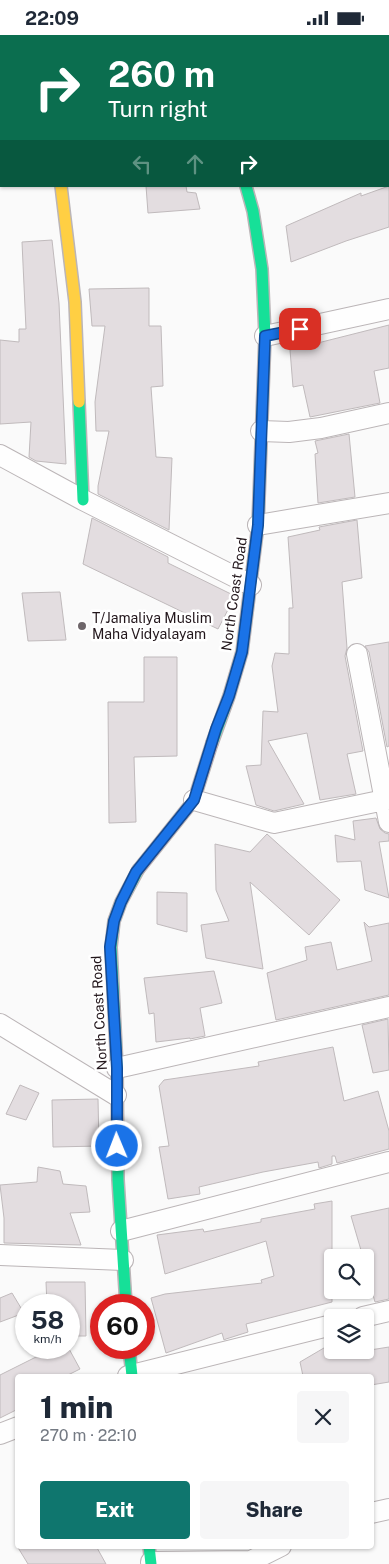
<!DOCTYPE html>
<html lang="en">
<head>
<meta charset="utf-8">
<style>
  :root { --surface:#fff; --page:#f6f6f7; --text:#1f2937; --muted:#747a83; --accent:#0f766e }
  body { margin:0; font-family:"Public Sans",sans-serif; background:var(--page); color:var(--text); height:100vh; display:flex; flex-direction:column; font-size:19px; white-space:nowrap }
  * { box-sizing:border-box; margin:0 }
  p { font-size:16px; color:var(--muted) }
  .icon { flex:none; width:28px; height:28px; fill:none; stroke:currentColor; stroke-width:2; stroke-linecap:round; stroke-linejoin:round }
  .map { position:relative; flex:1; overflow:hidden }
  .panel { position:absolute; left:15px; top:1339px; width:359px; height:175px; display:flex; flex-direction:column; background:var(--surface); border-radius:5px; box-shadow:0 1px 4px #0004 }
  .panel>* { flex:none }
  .banner { position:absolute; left:0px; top:0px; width:390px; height:152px; box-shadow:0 1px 4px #0004; background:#0b6e4f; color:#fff; overflow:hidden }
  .fabs { position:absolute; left:324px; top:1214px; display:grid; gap:10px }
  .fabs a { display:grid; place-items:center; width:50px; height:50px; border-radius:5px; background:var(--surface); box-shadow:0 1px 4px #0004; font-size:25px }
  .speed { position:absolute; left:15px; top:1259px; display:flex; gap:10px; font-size:25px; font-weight:700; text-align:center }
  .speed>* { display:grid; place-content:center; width:65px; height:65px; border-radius:50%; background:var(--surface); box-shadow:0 1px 4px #0004; line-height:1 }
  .speed small { font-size:12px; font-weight:400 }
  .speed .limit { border:8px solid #d22; background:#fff; color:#111 }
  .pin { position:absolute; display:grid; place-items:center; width:42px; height:42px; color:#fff; margin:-21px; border-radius:10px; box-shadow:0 2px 8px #0006 }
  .me { position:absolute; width:55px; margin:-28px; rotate:359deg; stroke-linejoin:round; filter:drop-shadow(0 0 4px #0008) }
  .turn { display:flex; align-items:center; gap:18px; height:105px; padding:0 25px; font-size:22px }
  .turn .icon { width:65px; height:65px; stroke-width:2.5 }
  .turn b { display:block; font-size:35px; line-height:42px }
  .lanes { display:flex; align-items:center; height:48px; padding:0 25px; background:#0003; justify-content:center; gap:25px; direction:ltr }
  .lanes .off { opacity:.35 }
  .round { display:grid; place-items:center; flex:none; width:52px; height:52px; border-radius:5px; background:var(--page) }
  .headline { display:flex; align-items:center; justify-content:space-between; height:85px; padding:0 25px }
  h1 { font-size:30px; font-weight:800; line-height:38px }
  .action { display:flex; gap:10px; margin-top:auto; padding:10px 25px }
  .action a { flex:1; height:58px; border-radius:5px; background:var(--accent); color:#fff; font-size:20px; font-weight:800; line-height:58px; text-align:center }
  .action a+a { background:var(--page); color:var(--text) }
  .status { display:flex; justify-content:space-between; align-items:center; height:35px; padding:0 25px; background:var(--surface); direction:ltr }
  .status svg { height:14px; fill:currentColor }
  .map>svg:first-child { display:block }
</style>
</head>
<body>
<div class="status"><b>22:09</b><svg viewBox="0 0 49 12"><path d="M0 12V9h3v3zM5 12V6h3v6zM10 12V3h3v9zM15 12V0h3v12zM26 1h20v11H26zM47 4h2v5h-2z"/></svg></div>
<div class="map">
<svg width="389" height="1529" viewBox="0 0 389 1529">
  <rect width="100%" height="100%" fill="#fafafa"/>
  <path fill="#e3dde0" stroke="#c0babc" d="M 146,151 L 186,151 L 187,157 L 196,158 L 200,174 L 148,178 Z
    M 389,151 L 389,192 L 346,206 L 291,227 L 286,191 L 361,158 L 361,161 Z
    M 52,205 L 59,268 L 66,429 L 36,426 L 29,422 L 31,387 L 0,389 L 0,305 L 19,307 L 19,294 L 26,294 L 22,207 Z
    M 149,253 L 149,291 L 161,291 L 163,351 L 151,352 L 156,422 L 172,423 L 169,495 L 98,459 L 98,451 L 109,396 L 96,396 L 95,367 L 105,291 L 92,291 L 89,254 Z
    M 389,290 L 389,333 L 374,336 L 380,368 L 310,382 L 303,350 L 293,352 L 290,315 Z
    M 349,399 L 355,462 L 318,468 L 315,419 L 318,418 L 315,406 Z
    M 92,483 L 168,522 L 168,528 L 233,560 L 233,565 L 218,594 L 83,529 Z
    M 357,485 L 362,543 L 342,547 L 347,613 L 345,621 L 363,716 L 347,719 L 356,759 L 320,765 L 307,698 L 268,706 L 304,769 L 274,776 L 256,770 L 246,731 L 261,730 L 263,676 L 278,677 L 272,631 L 275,618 L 289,619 L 289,573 L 293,573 L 288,502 L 320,495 L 319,492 Z
    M 60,557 L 66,605 L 28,606 L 22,558 Z
    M 389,607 L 389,711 L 387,712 L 369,617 L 365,611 Z
    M 144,622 L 177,622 L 177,721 L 134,722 L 136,787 L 109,788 L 108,667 L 144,667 Z
    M 376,783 L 380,794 L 385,798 L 389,799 L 389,806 L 379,807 L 389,863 L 365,855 L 361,826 L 337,827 L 335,800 L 355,805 L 353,786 Z
    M 267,799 L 340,865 L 309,900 L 250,847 L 263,934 L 206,923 L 201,890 L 229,886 L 216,855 L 215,809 L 250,817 Z
    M 157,857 L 187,858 L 187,897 L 157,889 Z
    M 364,887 L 369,892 L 389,888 L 389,960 L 276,985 L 267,938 L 307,925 L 305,912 L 331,907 L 337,935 L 372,926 Z
    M 214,936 L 222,968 L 200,973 L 205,1001 L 190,1004 L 190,1003 L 156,1007 L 154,978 L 149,979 L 144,943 Z
    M 388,984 L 389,1035 L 373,1038 L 362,990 Z
    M 333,1012 L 344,1066 L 378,1056 L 389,1096 L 389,1114 L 337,1128 L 335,1121 L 332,1121 L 332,1129 L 319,1133 L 318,1127 L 263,1137 L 199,1152 L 200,1159 L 168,1164 L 159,1112 L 169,1111 L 159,1051 L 164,1045 L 259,1031 L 258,1027 Z
    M 20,1050 L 39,1058 L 26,1085 L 6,1079 Z
    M 98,1064 L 99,1111 L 53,1112 L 52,1065 Z
    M 38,1132 L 60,1136 L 63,1149 L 86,1151 L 90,1177 L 70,1178 L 81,1210 L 4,1208 L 4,1183 L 0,1150 L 37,1147 Z
    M 332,1166 L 332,1267 L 246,1289 L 248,1297 L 226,1304 L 224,1305 L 222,1298 L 166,1318 L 151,1263 L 165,1259 L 262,1248 L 261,1245 L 274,1241 L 266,1206 L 165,1239 L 157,1200 L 203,1194 L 204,1197 L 261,1187 L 261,1184 L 315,1174 L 314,1169 Z
    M 389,1173 L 389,1264 L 375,1267 L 365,1231 L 365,1222 L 363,1222 L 351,1181 Z
    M 46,1247 L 85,1247 L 86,1301 L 69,1301 L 69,1270 L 47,1270 Z
    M 12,1258 L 24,1278 L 0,1287 L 0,1263 Z
    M 329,1310 L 332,1321 L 389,1312 L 389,1347 L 371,1350 L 371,1341 L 303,1341 L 300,1327 Z
    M 59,1312 L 68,1312 L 80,1334 L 66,1341 L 18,1341 L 18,1374 L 0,1383 L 0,1340 L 48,1316 Z
    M 17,1511 L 96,1511 L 106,1529 L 28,1529 Z"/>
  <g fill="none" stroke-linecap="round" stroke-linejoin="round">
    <defs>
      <path id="street" d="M 11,0 L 14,1
        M 0,133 L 1,134
        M 265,301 L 389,274
        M 261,396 L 289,397 L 321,393 L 389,378
        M 0,420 L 83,465 L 251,550
        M 258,490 L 389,468
        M 357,619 L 389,787
        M 194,765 L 274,788 L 389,764
        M 0,989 L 116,1060
        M 117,1033 L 389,972
        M 121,1196 L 389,1127
        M 0,1220 L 123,1225
        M 363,1282 L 389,1276
        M 128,1341 L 332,1290
        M 0,1399 L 18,1392
        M 371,1478 L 389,1474
        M 151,1527 L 251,1526 L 281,1511"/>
      <path id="fast" d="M 79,367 L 83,465
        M 212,708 L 229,661 L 242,617 L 258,490 L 265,301 L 262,234 L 253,176 L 246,151
        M 126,1270 L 118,1145 L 117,1033 L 111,912 L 114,886 L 121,867 L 138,835
        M 129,1312 L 132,1341
        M 149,1511 L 151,1529"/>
      <path id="slow" d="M 199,0 L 199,1
        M 61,151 L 75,267 L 79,367"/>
      <path id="jam" d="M 138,835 L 194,765 L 212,708"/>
    </defs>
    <use href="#street" stroke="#bbb5b7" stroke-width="22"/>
    <use href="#fast" stroke="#bbb5b7" stroke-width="14"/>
    <use href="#slow" stroke="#bbb5b7" stroke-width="14"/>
    <use href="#jam" stroke="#bbb5b7" stroke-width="14"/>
    <use href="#street" stroke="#fefefe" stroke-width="20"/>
    <use href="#fast" stroke="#16e098" stroke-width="11"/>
    <use href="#slow" stroke="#ffcf43" stroke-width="11"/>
    <use href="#jam" stroke="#f24e42" stroke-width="11"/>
  </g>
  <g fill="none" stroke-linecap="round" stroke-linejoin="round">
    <defs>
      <path id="route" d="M 117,1111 L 117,1033 L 110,912 L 114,886 L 121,867 L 136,837 L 194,765 L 216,694 L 229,661 L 242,617 L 258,490 L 265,301 L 300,294"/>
    </defs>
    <use href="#route" stroke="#114b97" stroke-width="12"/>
    <use href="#route" stroke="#1a73e8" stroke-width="9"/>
  </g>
  <circle fill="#6e666a" stroke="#fff" stroke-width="2" cx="82" cy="591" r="5"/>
  <g text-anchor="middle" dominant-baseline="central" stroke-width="5" stroke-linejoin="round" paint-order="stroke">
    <g font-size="14" fill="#23171c" stroke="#fff">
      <text transform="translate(234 559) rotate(-82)">North Coast Road</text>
      <text transform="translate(99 978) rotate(-93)">North Coast Road</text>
    </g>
    <g font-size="14" fill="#23171c" stroke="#fff" text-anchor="start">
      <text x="92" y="583">T/Jamaliya Muslim<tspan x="92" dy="16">Maha Vidyalayam</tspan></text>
    </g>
  </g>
</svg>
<div class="fabs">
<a><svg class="icon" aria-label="search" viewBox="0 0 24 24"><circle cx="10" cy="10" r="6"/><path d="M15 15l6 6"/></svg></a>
<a><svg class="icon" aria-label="layers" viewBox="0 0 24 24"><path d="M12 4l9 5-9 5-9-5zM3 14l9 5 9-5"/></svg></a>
</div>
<div class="speed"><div>58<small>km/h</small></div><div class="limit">60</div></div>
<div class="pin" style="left:300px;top:294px;background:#d93025"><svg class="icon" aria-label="arrive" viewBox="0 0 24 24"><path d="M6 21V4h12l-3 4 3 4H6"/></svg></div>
<svg class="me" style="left:117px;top:1111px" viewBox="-20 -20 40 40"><circle r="17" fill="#1a73e8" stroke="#fff" stroke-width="3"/><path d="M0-11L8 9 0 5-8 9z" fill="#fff"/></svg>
<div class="banner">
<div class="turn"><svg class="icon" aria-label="right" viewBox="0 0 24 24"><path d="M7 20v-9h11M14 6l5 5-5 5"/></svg><div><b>260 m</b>Turn right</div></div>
<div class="lanes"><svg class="icon off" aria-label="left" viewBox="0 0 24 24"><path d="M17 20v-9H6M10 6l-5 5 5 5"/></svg><svg class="icon off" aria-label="ahead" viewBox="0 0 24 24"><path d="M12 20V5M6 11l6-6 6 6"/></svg><svg class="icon" aria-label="right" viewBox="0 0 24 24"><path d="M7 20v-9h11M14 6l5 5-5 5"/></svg></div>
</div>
<section class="panel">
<div class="headline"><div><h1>1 min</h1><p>270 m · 22:10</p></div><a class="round"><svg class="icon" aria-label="close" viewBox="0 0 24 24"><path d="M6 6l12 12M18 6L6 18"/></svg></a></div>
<div class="action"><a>Exit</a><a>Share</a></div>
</section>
</div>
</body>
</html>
